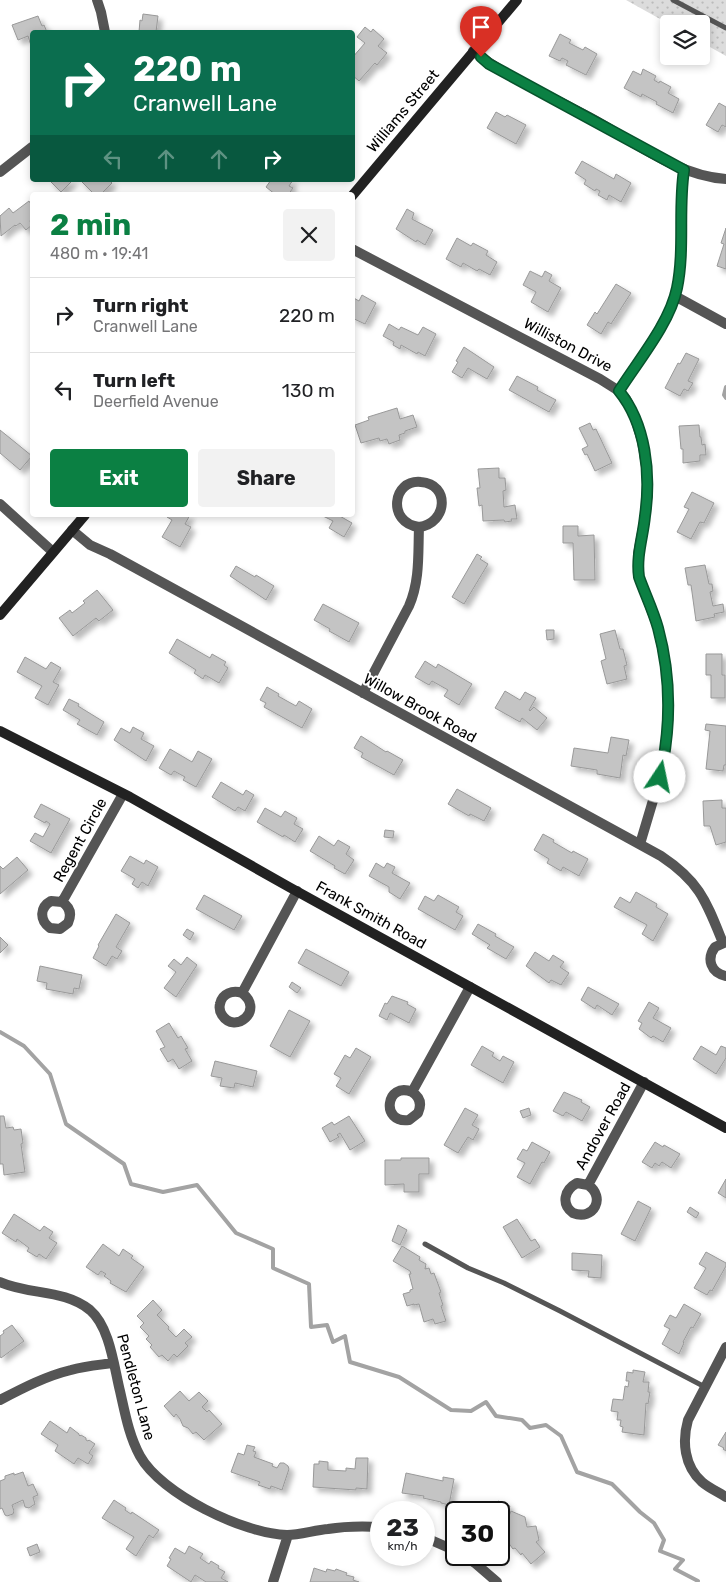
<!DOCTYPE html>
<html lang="en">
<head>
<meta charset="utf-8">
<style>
  :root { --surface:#fff; --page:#f2f2f2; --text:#202124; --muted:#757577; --line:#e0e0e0; --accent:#0b8043 }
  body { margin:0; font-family:Rubik,sans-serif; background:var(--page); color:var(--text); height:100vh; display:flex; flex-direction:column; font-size:19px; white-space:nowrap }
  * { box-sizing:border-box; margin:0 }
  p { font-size:16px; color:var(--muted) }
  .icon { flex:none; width:28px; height:28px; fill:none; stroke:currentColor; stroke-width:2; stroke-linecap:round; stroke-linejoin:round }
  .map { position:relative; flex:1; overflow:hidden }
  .sheet { position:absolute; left:30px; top:192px; width:325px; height:325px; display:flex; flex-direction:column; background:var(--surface); border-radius:5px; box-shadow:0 2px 8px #0003 }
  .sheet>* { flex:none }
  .guide { position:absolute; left:30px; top:30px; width:325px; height:152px; border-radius:5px; box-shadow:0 2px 8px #0003; background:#0b6e4f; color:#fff; overflow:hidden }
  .fabs { position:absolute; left:660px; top:15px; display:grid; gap:10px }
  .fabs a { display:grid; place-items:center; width:50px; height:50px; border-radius:5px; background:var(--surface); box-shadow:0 2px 8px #0003; font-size:25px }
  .speed { position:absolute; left:370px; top:1501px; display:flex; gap:10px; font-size:25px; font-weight:700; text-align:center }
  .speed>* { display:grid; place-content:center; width:65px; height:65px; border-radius:50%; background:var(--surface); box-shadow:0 2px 8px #0003; line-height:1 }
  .speed small { font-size:12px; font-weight:400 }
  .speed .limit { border:2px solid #111; border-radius:8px; background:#fff; color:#111 }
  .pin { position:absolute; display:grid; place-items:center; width:42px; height:42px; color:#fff; margin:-51px -21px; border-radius:50% 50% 50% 0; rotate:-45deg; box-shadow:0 0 5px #0007 }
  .pin .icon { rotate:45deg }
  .me { position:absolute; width:55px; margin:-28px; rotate:11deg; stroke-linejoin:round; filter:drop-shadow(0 0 4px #0008) }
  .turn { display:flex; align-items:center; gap:18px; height:105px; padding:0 20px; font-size:22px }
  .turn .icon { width:65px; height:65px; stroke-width:2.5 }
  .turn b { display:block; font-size:35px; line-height:42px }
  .lanes { display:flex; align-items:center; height:48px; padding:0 20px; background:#0003; justify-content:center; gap:25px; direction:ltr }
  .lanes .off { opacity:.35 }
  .round { display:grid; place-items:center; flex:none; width:52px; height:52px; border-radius:5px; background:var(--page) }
  .overview { display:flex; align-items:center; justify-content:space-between; height:85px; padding:0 20px }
  h1 { font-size:30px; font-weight:700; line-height:38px; color:var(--accent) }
  .button { display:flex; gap:10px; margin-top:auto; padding:10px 20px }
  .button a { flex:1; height:58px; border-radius:5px; background:var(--accent); color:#fff; font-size:20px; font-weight:700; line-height:58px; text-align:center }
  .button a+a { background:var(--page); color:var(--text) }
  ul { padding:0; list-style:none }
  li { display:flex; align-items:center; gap:15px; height:75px; padding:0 20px; border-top:1px solid var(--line) }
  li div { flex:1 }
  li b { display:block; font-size:19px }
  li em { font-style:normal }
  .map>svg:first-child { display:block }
</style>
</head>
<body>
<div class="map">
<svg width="726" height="1582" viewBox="0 0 726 1582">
  <defs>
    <pattern id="park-dots" width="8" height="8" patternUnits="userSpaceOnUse" patternTransform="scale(1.25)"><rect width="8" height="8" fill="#dcdcdc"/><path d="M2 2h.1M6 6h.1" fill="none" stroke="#bbb" stroke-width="1.8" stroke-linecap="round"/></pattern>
    <filter id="shadow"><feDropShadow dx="4.5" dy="4.5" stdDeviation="2.5" flood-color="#0004"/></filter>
  </defs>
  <rect width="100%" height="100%" fill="#fff"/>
  <path fill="url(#park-dots)" d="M 626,0 L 726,0 L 726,56 L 701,42 L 701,24 L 669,24 Z"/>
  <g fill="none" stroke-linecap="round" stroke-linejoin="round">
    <path stroke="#a3a3a3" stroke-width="4" d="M 726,387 L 724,395 L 726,398
      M 0,1032 L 24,1046 L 50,1074 L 66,1124 L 124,1164 L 131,1184 L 163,1192 L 197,1185 L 236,1233 L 273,1249 L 273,1268 L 309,1284 L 311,1327 L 327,1325 L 333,1342 L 345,1336 L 350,1362 L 399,1377 L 451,1410 L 471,1411 L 486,1402 L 496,1416 L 522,1420 L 530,1428 L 546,1425 L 561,1436 L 577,1472 L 612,1484 L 640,1512 L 654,1523 L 664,1540 L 660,1551 L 683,1560 L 675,1569 L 698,1581 L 697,1582"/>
  </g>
  <path fill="#c4c4c4" stroke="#999" filter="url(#shadow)" d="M 143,14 L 158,16 L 156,32 L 139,32 L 140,20 L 142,21 Z
    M 38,16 L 42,26 L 44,25 L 47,32 L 32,32 L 32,49 L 28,36 L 18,40 L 12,25 Z
    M 365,27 L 371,32 L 373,29 L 384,39 L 378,46 L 387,53 L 377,65 L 375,63 L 359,81 L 352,75 L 352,58 L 365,43 L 357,37 Z
    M 560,34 L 571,40 L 569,43 L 583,50 L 585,47 L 597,54 L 586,75 L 566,65 L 568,61 L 562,58 L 560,61 L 549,56 Z
    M 643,69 L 656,76 L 654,80 L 659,83 L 660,81 L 671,87 L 668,93 L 679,99 L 673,113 L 656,104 L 657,102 L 642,94 L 641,97 L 624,88 L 633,71 L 641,75 Z
    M 719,103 L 726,107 L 726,127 L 722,125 L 718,132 L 706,125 Z
    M 496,112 L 505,117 L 507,115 L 526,125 L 516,144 L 487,128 Z
    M 582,161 L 614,179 L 616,174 L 631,183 L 621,202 L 609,195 L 607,200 L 598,195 L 600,191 L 596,189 L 595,191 L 584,184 L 586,180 L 575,173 Z
    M 49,180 L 73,180 L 61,192 Z
    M 80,180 L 109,180 L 112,183 L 100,195 L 95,195 Z
    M 271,180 L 293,180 L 289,186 L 293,188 L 288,195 L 276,195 L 266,187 Z
    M 29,201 L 32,206 L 32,218 L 30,221 L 32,225 L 26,230 L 20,223 L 16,226 L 15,225 L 1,236 L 0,216 L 9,208 L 13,213 Z
    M 407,209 L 414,213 L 412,219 L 433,230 L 425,245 L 417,240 L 416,242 L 396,229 Z
    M 726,228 L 726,269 L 717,266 L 724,244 L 721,243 Z
    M 457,238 L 471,246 L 473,243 L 488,251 L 486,255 L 497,262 L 490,275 L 479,269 L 477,271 L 463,263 L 461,267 L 446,259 Z
    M 530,271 L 542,277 L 545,271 L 552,275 L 549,281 L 561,288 L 548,312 L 531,302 L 536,292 L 523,285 Z
    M 616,284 L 631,293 L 611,324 L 608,322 L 601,334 L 587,325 L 595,312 L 597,314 Z
    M 362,295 L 376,303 L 365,324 L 352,318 L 352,297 L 359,301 Z
    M 389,324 L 399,330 L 401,327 L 418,335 L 423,327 L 436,334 L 425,356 L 418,352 L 417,354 L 401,345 L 400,349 L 393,345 L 394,342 L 383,336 Z
    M 464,347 L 494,367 L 487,379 L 468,368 L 462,378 L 452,372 L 458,362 L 456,361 Z
    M 686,353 L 699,359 L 688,381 L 693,383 L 688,391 L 684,389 L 680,396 L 665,388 L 678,363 L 680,364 Z
    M 517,376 L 538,387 L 537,390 L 556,400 L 549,412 L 509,390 Z
    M 397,408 L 400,419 L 413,415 L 417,427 L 405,431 L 405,433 L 399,435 L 400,440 L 389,444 L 387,439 L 380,441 L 379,438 L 361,443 L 355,425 L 369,420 L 368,417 Z
    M 590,423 L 593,430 L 596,429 L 612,463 L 595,471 L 587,454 L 585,455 L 582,449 L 588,446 L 579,428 Z
    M 699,425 L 700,437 L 701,437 L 702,445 L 705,444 L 706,455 L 700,455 L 700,461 L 683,463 L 683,449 L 681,449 L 679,426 Z
    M 0,430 L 32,456 L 20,470 L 0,453 Z
    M 499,468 L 499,478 L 505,478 L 506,490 L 503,491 L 504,507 L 515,505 L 517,519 L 511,519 L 512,521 L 505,522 L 504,520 L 483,521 L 482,505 L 479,506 L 477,488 L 480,488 L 478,469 Z
    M 692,492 L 714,503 L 704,523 L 700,522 L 691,539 L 677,532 L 689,509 L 684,507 Z
    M 168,515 L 190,515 L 185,524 L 191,527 L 180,547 L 162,537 L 172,520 L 167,517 Z
    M 321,515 L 338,515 L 352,523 L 344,537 L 329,528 L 333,521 Z
    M 563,526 L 578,526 L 578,536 L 594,535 L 595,580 L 574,580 L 573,543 L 563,543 Z
    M 477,554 L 482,557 L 480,559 L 488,564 L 464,604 L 452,597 Z
    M 705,565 L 709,584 L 712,584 L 713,591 L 710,592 L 713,606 L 723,604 L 724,612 L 714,614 L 715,617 L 696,621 L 691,585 L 688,585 L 685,568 Z
    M 236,566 L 255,577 L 256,575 L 274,586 L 266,600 L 230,576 Z
    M 97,590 L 113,610 L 99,621 L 96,618 L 73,636 L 59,618 L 70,610 L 72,613 L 85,603 L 83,601 Z
    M 323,604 L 359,623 L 349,642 L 329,631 L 330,629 L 314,620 Z
    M 546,630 L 554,630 L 554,639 L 547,640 Z
    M 615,630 L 620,649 L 623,649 L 627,665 L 624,666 L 627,679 L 607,684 L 601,661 L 606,659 L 600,634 Z
    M 177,639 L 210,658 L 212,654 L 226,662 L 224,665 L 228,668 L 219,683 L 205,675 L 203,679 L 194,673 L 196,670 L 169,653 Z
    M 706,654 L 722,654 L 722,675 L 725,675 L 725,698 L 711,698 L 711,675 L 706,675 Z
    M 25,657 L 46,669 L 51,662 L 61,668 L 53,682 L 59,685 L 48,705 L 35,698 L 42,686 L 17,672 Z
    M 425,661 L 436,668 L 438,664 L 472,684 L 459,705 L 444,696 L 448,690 L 432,681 L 429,685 L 415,677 Z
    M 267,687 L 279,694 L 278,696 L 296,706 L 299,701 L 312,709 L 302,728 L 264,707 L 266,703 L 260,700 Z
    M 505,691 L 520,700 L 525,692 L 536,698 L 529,710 L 530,711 L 534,707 L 547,718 L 537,730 L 522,718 L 520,722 L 495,708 Z
    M 69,699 L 79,704 L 78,706 L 104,722 L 97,735 L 77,724 L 80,720 L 63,710 Z
    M 706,724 L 726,726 L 726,765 L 724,765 L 723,771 L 706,769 L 710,731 L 705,730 Z
    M 133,727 L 144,733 L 141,739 L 154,746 L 146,761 L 114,740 L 121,728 L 130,733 Z
    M 361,736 L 386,752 L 387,751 L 403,760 L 394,775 L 361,757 L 363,753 L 354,748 Z
    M 611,737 L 629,740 L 626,756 L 623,755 L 620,778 L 597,774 L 597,770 L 571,766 L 574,748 L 608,753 Z
    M 170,749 L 192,762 L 198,751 L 212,759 L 196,787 L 183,780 L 185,777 L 174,771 L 171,775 L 159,768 Z
    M 221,782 L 243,795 L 246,790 L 254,795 L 245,811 L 238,807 L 235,811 L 212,797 Z
    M 457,789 L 491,808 L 484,821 L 470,814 L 469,816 L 448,804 Z
    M 722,800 L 722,808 L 726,808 L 726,842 L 716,845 L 710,826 L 704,826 L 703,801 Z
    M 41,804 L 70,819 L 51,853 L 30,841 L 35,833 L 43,837 L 50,824 L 46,821 L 45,823 L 34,817 Z
    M 265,808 L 281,817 L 285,811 L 297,818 L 294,824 L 303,829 L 295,842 L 284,835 L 283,837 L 257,822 Z
    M 385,830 L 394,831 L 393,838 L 384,837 Z
    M 543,834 L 554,840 L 553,842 L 572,853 L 573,851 L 588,859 L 579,876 L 563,867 L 561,871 L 547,863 L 549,859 L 534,850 Z
    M 319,836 L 334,846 L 338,840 L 350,847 L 346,854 L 354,860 L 345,874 L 334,868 L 335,866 L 310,851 Z
    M 130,856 L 144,864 L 146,860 L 158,867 L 148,886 L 142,882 L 138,888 L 132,884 L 135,879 L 121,871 Z
    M 17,857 L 28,870 L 0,894 L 0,866 L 3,869 Z
    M 376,863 L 384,868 L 387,863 L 395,867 L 392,873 L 410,883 L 400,899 L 389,892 L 389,887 L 369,876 Z
    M 636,892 L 657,904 L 656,907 L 668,914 L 653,941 L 642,934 L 647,925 L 614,907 L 620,897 L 630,903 Z
    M 204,895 L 242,916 L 234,930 L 196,909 Z
    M 438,895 L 459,907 L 456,912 L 463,916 L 455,930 L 418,909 L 425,896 L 434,901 Z
    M 116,914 L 130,923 L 116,947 L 122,951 L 117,959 L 112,956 L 106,966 L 93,958 L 99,946 L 98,945 Z
    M 478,924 L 496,934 L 495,936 L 514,947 L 506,959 L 487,948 L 490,945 L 472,934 Z
    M 187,929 L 194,933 L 190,940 L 183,935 Z
    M 0,937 L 8,945 L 0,953 Z
    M 306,949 L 349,972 L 341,986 L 298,963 Z
    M 535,952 L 549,961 L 553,955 L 564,962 L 560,967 L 569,973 L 561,985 L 551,980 L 549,983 L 526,966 Z
    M 187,957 L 197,965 L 176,997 L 164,988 L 176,972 L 168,966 L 174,959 L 181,965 Z
    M 40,966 L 82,975 L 79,989 L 74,988 L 73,994 L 46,989 L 47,983 L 37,981 Z
    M 292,982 L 301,988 L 297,993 L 289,987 Z
    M 588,987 L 619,1004 L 612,1015 L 597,1005 L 595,1009 L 581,1000 Z
    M 392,996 L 408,1002 L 407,1004 L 416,1009 L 409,1023 L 390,1013 L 387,1020 L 379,1016 L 385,1003 L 387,1004 Z
    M 649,1002 L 659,1008 L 653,1018 L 671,1028 L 663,1042 L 653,1036 L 651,1038 L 639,1029 L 642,1023 L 638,1021 Z
    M 289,1010 L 310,1021 L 290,1057 L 270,1046 Z
    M 169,1023 L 178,1038 L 181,1036 L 188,1048 L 185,1049 L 192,1061 L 179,1069 L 173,1059 L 168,1062 L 160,1049 L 165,1047 L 156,1031 Z
    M 482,1046 L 494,1053 L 492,1056 L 500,1061 L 503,1056 L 514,1062 L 503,1083 L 471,1065 Z
    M 701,1046 L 716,1055 L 721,1046 L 726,1048 L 726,1058 L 716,1074 L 693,1059 Z
    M 356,1048 L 371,1057 L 349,1094 L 336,1086 L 341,1078 L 334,1074 L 345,1055 L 350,1058 Z
    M 215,1061 L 257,1071 L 253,1087 L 235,1083 L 234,1088 L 220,1086 L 222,1078 L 211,1076 Z
    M 564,1092 L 582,1100 L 581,1102 L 590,1107 L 582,1121 L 566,1112 L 563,1116 L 553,1111 Z
    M 465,1108 L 478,1115 L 472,1125 L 479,1129 L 473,1140 L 468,1137 L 458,1153 L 444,1145 Z
    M 529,1108 L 531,1115 L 523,1118 L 520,1111 Z
    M 0,1116 L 4,1116 L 6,1128 L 13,1127 L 14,1130 L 21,1129 L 23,1143 L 21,1144 L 25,1172 L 4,1175 L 3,1164 L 0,1164 Z
    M 349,1116 L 365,1141 L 350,1150 L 340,1133 L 337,1135 L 339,1137 L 330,1142 L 322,1128 L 332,1122 L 334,1125 Z
    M 532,1142 L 550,1152 L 544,1163 L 542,1162 L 530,1184 L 517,1177 L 525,1163 L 517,1159 L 523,1149 L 527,1151 Z
    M 655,1142 L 663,1147 L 664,1145 L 680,1154 L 671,1168 L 662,1162 L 659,1166 L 655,1163 L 652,1168 L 642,1162 Z
    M 401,1158 L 429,1158 L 429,1174 L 419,1174 L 419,1192 L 404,1192 L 404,1184 L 385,1185 L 385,1160 L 401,1160 Z
    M 726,1179 L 726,1198 L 718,1193 Z
    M 638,1201 L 651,1208 L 635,1241 L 621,1234 Z
    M 690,1207 L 699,1213 L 696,1218 L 687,1212 Z
    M 14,1214 L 40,1231 L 44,1226 L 53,1232 L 49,1238 L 57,1243 L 46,1259 L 39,1254 L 37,1257 L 27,1251 L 29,1248 L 17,1239 L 16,1242 L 2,1233 Z
    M 517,1219 L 531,1241 L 535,1239 L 540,1247 L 522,1258 L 503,1227 Z
    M 398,1225 L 407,1230 L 400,1245 L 392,1241 Z
    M 103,1244 L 119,1256 L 123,1249 L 133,1256 L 131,1258 L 144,1267 L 126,1292 L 110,1283 L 111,1281 L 104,1276 L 106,1274 L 101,1271 L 98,1275 L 86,1267 Z
    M 402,1246 L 420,1257 L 419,1260 L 426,1264 L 425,1269 L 429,1268 L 431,1274 L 434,1273 L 441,1292 L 439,1293 L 443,1305 L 441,1306 L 446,1321 L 435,1324 L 433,1319 L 424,1322 L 419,1304 L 414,1305 L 414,1304 L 407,1306 L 403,1294 L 410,1292 L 410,1290 L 413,1289 L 409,1274 L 411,1274 L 410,1271 L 393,1261 Z
    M 706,1252 L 726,1263 L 726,1266 L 712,1291 L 710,1290 L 707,1295 L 694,1288 L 706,1268 L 699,1264 Z
    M 572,1253 L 602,1255 L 601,1278 L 588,1277 L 589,1271 L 572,1270 Z
    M 153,1300 L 162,1310 L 157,1315 L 169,1327 L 168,1329 L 176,1337 L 184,1329 L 192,1337 L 185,1343 L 188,1346 L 177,1357 L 174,1354 L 168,1361 L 162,1355 L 159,1357 L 150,1347 L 152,1345 L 146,1339 L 149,1336 L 140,1327 L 144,1323 L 137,1316 Z
    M 684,1304 L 701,1314 L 693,1328 L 691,1327 L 683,1342 L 684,1343 L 679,1354 L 662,1344 L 670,1329 L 664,1326 L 670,1315 L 676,1318 Z
    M 12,1325 L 24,1341 L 1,1358 L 0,1356 L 0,1336 L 4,1333 L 3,1331 Z
    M 633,1370 L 645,1372 L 643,1382 L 649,1382 L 648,1392 L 650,1392 L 648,1404 L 646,1403 L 644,1435 L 622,1432 L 623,1427 L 620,1426 L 621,1420 L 617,1420 L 618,1412 L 611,1411 L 613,1399 L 623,1400 L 625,1386 L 628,1387 L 629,1381 L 626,1381 L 627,1372 L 633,1373 Z
    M 180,1391 L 189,1401 L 199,1392 L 208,1401 L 202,1407 L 207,1412 L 209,1410 L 222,1424 L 204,1440 L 196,1432 L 193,1434 L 188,1428 L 183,1426 L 180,1419 L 176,1414 L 174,1417 L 164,1406 Z
    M 50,1421 L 67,1433 L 70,1427 L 79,1434 L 79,1435 L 80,1436 L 81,1435 L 86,1438 L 86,1440 L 88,1441 L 89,1440 L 95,1444 L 89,1453 L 93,1456 L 88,1464 L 78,1458 L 74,1464 L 55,1451 L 58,1445 L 41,1434 Z
    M 726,1432 L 726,1451 L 723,1449 L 724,1448 L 718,1445 Z
    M 247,1445 L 255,1447 L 253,1451 L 256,1452 L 254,1457 L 273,1464 L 272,1466 L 277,1468 L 280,1463 L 284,1463 L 288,1466 L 289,1469 L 282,1490 L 271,1486 L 270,1489 L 258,1485 L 260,1482 L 231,1472 L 238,1453 L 244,1455 Z
    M 356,1458 L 368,1458 L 367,1489 L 356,1488 L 356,1490 L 313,1487 L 314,1464 L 319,1464 L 319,1461 L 328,1462 L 328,1470 L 346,1471 L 346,1468 L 355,1469 Z
    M 23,1472 L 28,1486 L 33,1484 L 38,1495 L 33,1497 L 35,1504 L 29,1508 L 25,1507 L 23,1500 L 12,1505 L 14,1511 L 13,1514 L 7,1516 L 5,1515 L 2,1508 L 0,1509 L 0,1481 L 5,1479 L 5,1476 L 14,1473 L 14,1475 Z
    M 406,1473 L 443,1481 L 443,1477 L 454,1479 L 449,1505 L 441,1503 L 441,1502 L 423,1498 L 424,1496 L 402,1493 Z
    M 114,1500 L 126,1508 L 125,1510 L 131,1514 L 132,1512 L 159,1530 L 153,1538 L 149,1535 L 136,1556 L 126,1549 L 134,1537 L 102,1518 Z
    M 498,1501 L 510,1506 L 506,1515 L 509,1516 L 511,1511 L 525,1517 L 527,1527 L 536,1526 L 539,1540 L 536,1542 L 545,1552 L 531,1564 L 522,1553 L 521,1555 L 515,1548 L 513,1549 L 507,1541 L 509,1540 L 504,1533 L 499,1531 L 499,1533 L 499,1512 L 490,1512 L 492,1506 L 496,1508 Z
    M 37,1544 L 40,1552 L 30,1556 L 27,1548 Z
    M 189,1546 L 203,1554 L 200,1558 L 209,1564 L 211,1561 L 219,1566 L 218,1568 L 225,1572 L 221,1578 L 228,1582 L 206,1582 L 195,1575 L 191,1582 L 167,1566 L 171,1559 L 169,1558 L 175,1548 L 185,1554 Z
    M 314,1568 L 326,1572 L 327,1569 L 335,1571 L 336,1569 L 347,1573 L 346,1575 L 354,1577 L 353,1580 L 359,1582 L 310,1582 Z"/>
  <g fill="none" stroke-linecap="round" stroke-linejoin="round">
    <path stroke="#555" stroke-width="5" d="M 673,0 L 726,28
      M 425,1244 L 468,1268 L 504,1283 L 560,1311 L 705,1387"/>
    <path stroke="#555" stroke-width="10" d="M 97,0 L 101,12 L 105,32
      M 473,51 C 508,78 550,96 589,117 C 632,140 677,176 726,179
      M 0,172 L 32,147
      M 352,249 L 600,379 L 619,391 L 626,399 L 635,418 L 642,441 L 646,466 L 648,492 L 645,517 L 638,554 L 638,570 L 639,577 L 658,628 L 667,672 L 668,722 L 665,751 L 660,777 L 640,844
      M 675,296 L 726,324
      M 619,391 C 638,362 670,321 677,288 C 685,249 678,209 684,170
      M 0,504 L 53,552
      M 72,530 L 90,545 L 110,554 L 661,856 C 700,882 706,901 723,943
      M 363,693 L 409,606 C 420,581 418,554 419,527 C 387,523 392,479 421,482 C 450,484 448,523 419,527
      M 62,902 C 70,907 72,914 68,923 L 60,929 L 50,928 C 39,920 40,907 51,901 L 62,902 L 123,794
      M 726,942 L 715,947 C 706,959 711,973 726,976
      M 242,993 C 265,1010 235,1035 222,1015 C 220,1012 219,1008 220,1004 C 222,993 233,990 242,993 L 297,891
      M 412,1092 C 420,1097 422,1104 418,1113 L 409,1120 C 380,1124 386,1081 412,1092 L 470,987
      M 588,1185 C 606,1197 594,1221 573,1213 C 561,1204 564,1190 577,1183 L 588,1185 L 644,1082
      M 0,1282 C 29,1295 64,1289 90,1310 C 110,1327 114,1367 120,1391 C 125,1413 129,1436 140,1456 C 161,1494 244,1534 287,1535 C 300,1535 315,1530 328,1529 C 346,1526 363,1526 381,1527
      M 726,1347 L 688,1420 C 682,1441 684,1466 702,1482 C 709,1488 718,1492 726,1497
      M 0,1400 C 23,1388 46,1376 71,1370 C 85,1366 99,1365 113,1363
      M 424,1537 L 456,1551
      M 463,1555 L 475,1563 L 497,1582
      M 273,1582 L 288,1535"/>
    <path stroke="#222" stroke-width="10" d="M 352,196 L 517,0
      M 0,615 L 85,515
      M 0,731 L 130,797 L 289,887 L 726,1128"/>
  </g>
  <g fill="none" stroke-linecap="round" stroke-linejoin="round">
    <defs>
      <path id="route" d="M 481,57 L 489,64 L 684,170 C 678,209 685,249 677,288 C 670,323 638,361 619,391 C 646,424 651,474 645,516 C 643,537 636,556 639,577 C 645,594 653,610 658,628 C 671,676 671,728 660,777"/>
    </defs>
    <use href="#route" stroke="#07532c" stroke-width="12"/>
    <use href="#route" stroke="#0b8043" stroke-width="9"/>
  </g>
  <g text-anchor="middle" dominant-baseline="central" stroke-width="4" stroke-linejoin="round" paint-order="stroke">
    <g font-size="15" fill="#000" stroke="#fff">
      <text transform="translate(403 111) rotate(-50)">Williams Street</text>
      <text transform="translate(568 345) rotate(28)">Williston Drive</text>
      <text transform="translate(420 708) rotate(29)">Willow Brook Road</text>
      <text transform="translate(80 840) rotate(-61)">Regent Circle</text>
      <text transform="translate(371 915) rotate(29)">Frank Smith Road</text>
      <text transform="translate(603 1126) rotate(-61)">Andover Road</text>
      <text transform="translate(136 1387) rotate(75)">Pendleton Lane</text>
    </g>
  </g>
</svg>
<div class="fabs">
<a><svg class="icon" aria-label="layers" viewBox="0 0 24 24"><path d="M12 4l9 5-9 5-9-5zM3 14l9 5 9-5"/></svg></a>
</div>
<div class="speed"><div>23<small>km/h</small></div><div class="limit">30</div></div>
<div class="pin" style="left:481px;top:57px;background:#d93025"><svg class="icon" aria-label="arrive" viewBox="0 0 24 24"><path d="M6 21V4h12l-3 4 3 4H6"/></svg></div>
<svg class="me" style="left:660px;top:777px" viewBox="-20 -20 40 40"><circle r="19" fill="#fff"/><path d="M0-13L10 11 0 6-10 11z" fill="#0b8043"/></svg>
<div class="guide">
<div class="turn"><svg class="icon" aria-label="right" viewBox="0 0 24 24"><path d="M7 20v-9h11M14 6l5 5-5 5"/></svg><div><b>220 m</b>Cranwell Lane</div></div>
<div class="lanes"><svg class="icon off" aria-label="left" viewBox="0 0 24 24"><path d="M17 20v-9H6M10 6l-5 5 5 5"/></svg><svg class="icon off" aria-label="ahead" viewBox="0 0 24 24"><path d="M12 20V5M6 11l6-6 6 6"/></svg><svg class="icon off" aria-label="ahead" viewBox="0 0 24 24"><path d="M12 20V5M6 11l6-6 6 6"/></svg><svg class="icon" aria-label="right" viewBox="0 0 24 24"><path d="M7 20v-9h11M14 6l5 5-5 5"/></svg></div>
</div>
<section class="sheet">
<div class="overview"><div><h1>2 min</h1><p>480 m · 19:41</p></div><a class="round"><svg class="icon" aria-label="close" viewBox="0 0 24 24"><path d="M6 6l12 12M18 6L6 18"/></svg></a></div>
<ul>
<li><svg class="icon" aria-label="right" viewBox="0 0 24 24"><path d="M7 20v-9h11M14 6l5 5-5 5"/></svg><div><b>Turn right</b><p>Cranwell Lane</p></div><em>220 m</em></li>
<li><svg class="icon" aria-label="left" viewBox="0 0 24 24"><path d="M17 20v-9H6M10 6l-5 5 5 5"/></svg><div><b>Turn left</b><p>Deerfield Avenue</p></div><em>130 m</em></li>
</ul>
<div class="button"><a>Exit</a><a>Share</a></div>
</section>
</div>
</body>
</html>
